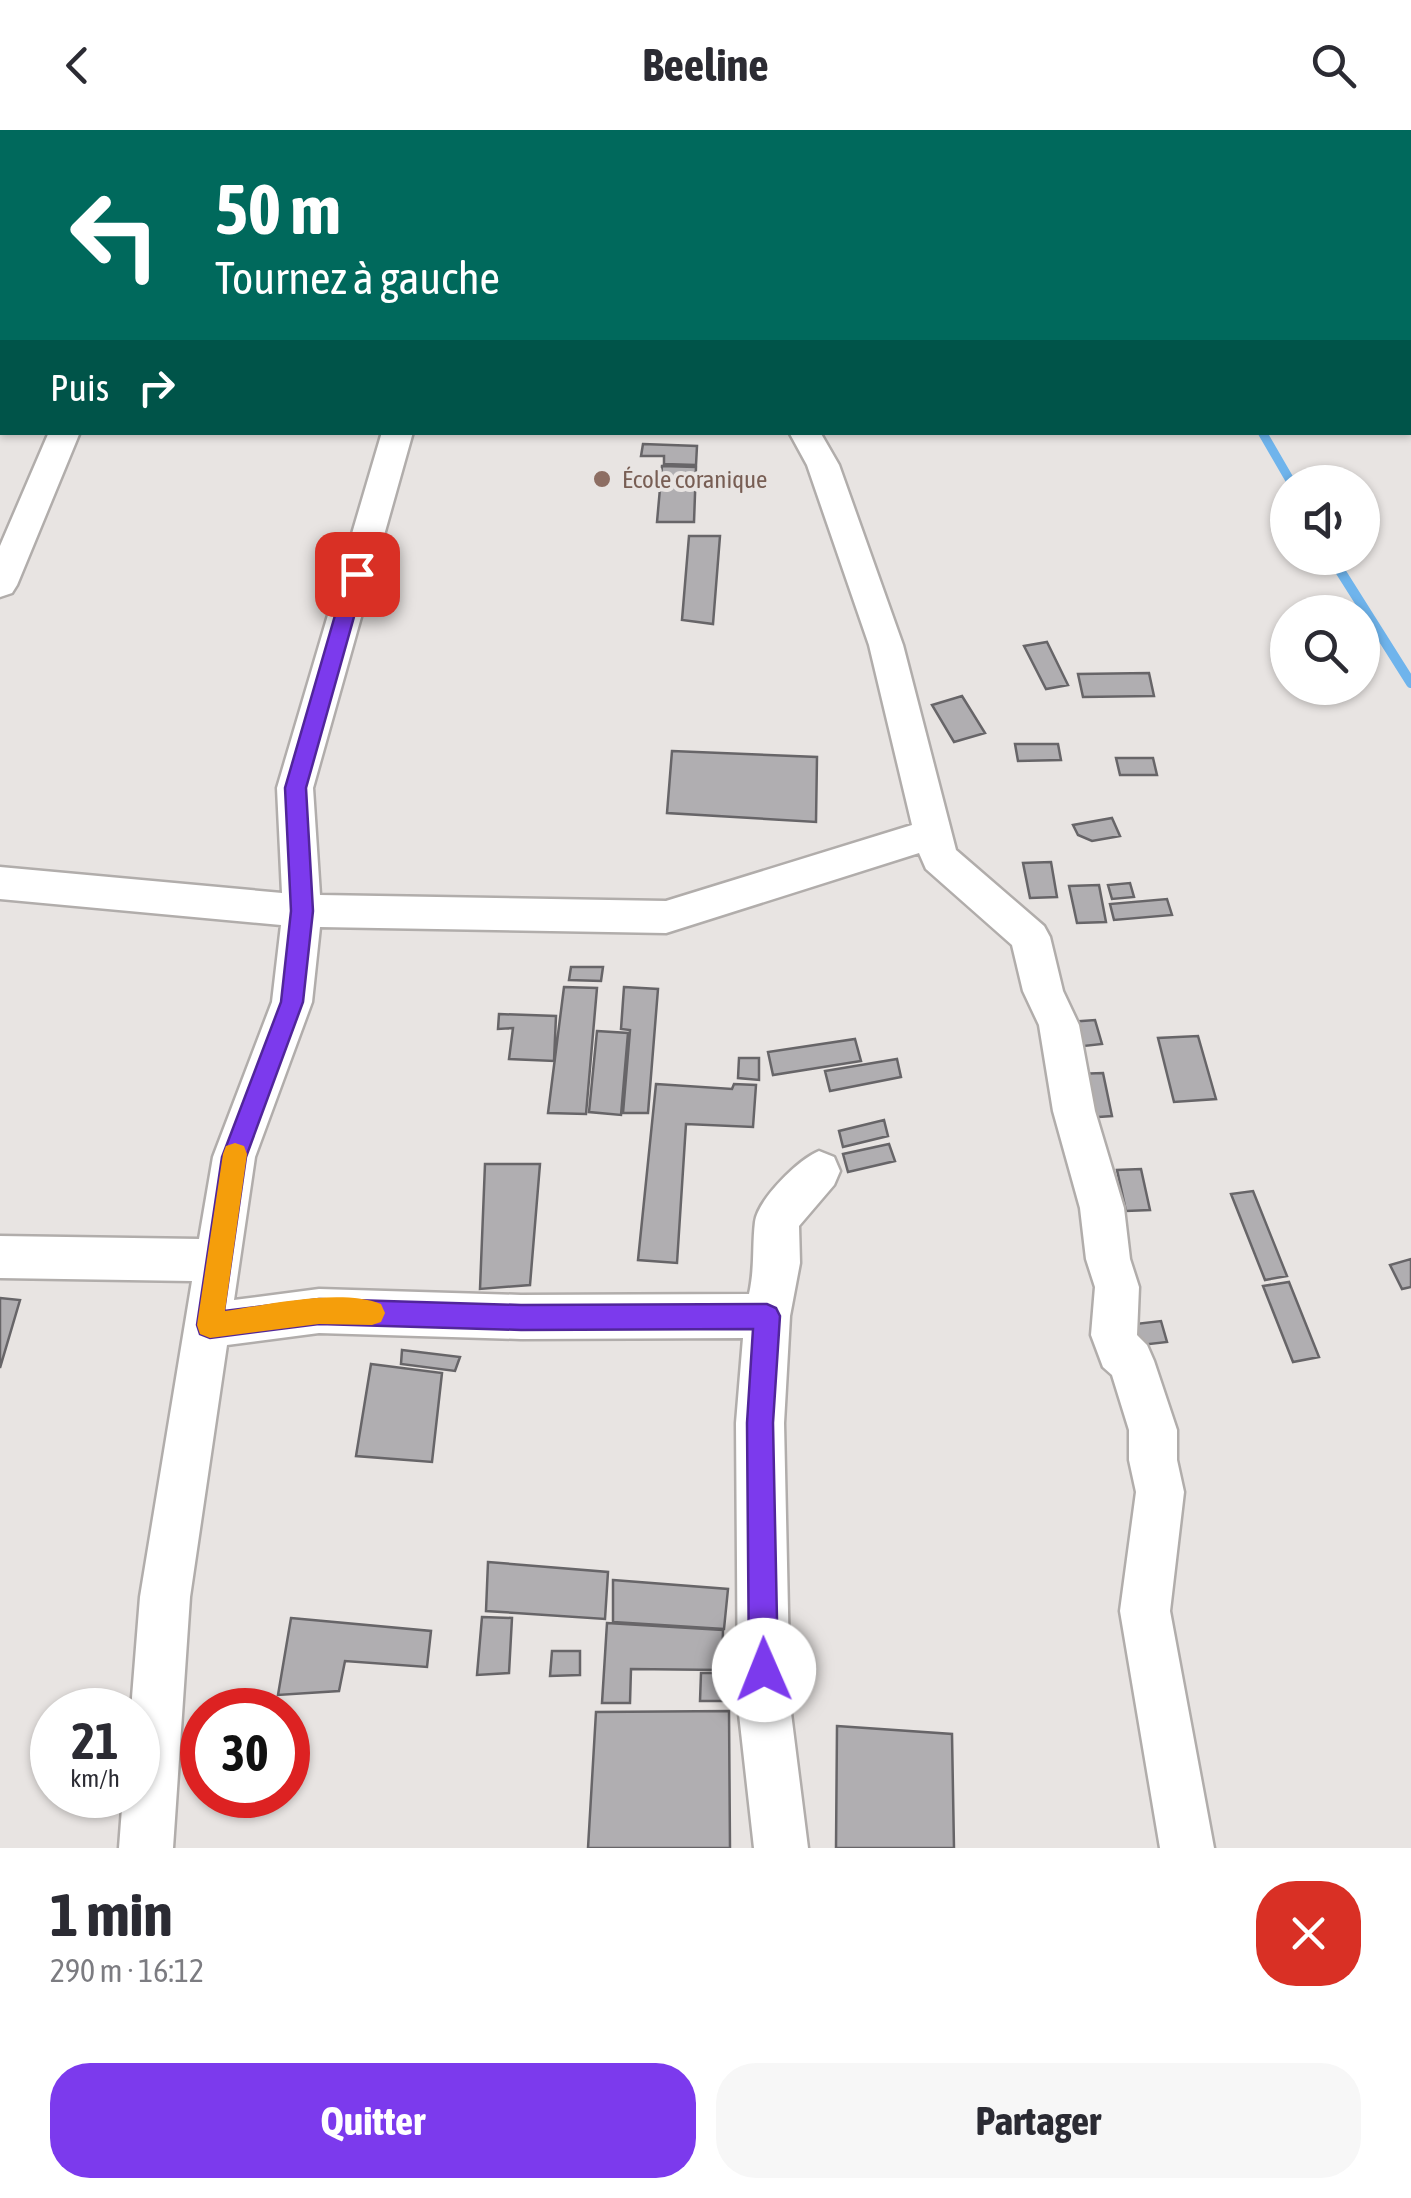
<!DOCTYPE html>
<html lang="fr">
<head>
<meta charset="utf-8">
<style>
  :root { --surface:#fff; --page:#f7f7f7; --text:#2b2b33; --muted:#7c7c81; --accent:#7c3aed }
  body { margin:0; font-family:"Asap Condensed",sans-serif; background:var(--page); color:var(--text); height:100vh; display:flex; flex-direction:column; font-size:38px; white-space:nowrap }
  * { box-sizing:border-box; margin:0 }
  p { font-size:32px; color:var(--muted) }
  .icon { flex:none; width:55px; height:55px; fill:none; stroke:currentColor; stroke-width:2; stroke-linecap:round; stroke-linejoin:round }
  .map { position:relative; height:1718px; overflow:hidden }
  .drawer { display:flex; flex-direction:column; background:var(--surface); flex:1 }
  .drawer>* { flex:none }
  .hud { position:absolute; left:0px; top:0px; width:1412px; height:305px; box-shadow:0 2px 8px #0004; background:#00695c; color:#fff; overflow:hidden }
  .controls { position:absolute; left:1270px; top:335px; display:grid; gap:20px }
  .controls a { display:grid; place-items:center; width:110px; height:110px; border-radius:50%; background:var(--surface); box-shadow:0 2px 8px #0004; font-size:50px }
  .speed { position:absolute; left:30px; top:1558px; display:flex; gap:20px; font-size:50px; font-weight:700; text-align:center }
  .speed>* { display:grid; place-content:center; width:130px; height:130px; border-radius:50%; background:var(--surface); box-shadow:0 2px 8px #0004; line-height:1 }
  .speed small { font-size:25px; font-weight:400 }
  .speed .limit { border:15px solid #d22; background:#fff; color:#111 }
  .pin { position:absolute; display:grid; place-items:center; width:85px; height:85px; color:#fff; margin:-42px; border-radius:20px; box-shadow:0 5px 15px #0006 }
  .me { position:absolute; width:110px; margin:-55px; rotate:359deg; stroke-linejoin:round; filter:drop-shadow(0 0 8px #0008) }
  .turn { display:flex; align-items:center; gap:35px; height:210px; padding:0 50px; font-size:45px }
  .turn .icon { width:130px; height:130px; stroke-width:2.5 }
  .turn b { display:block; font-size:70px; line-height:85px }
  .then { display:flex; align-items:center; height:95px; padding:0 50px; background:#0003; gap:20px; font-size:38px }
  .round { display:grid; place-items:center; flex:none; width:105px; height:105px; border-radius:40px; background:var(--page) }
  .head { display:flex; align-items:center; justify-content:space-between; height:170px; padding:0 50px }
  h1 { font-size:60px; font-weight:700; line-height:75px }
  .action { display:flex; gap:20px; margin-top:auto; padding:20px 50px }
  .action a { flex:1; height:115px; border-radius:40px; background:var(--accent); color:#fff; font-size:40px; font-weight:700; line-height:115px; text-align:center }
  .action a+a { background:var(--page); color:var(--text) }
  header { display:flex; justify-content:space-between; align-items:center; height:130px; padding:0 50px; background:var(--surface); font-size:45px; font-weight:700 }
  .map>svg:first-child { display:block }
</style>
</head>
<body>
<header><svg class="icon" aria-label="back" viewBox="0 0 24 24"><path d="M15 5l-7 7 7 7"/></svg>Beeline<svg class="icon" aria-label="search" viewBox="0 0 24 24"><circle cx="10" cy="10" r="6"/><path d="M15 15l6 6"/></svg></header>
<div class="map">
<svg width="1411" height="1718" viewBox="0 0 1411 1718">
  <rect width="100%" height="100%" fill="#e8e4e2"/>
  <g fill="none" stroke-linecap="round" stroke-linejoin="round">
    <path stroke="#6fb4ec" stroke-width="9" d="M 1262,302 L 1291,352
      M 1333,428 L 1341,442"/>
    <path stroke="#6fb4ec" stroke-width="10" d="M 1339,439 L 1411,553"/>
  </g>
  <path fill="#b0aeb1" stroke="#676568" stroke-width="2.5" d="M 643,314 L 697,316 L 696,335 L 664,334 L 664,326 L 641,326 Z
    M 662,336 L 696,337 L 694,392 L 657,392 Z
    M 689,406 L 720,406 L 713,494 L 682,490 Z
    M 1047,512 L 1068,555 L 1046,559 L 1024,516 Z
    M 1149,543 L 1154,566 L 1083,567 L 1078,544 Z
    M 962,566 L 985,603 L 954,612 L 932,575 Z
    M 1015,614 L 1058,614 L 1061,630 L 1018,631 Z
    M 672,621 L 817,627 L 816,692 L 667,683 Z
    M 1116,628 L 1153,628 L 1157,645 L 1120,645 Z
    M 1112,688 L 1120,706 L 1092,711 L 1078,705 L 1073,695 Z
    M 1051,732 L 1057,767 L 1030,768 L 1023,733 Z
    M 1130,753 L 1134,767 L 1112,769 L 1108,755 Z
    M 1099,755 L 1106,792 L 1077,793 L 1069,756 Z
    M 1167,769 L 1172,785 L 1114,790 L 1110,774 Z
    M 571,837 L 603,837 L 601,851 L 569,850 Z
    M 564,857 L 597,858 L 586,984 L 548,983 Z
    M 624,857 L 658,859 L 648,983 L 623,983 L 630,900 L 621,899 Z
    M 499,884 L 556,886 L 554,931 L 509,929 L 513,898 L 498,899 Z
    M 1095,890 L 1102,914 L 1075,917 L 1069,892 Z
    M 597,901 L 628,903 L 621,985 L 589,982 Z
    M 1198,906 L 1216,969 L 1174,972 L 1158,908 Z
    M 855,909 L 861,931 L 773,945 L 768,922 Z
    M 739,928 L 759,928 L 759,950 L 738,948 Z
    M 897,929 L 901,947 L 830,961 L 825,941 Z
    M 1103,943 L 1112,986 L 1084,988 L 1075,944 Z
    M 656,954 L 732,959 L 734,954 L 756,955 L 753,997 L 686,994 L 677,1133 L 638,1130 Z
    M 884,990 L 888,1006 L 843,1017 L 839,1001 Z
    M 889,1014 L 895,1031 L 848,1042 L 843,1024 Z
    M 485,1034 L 540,1034 L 530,1155 L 480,1159 Z
    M 1141,1039 L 1150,1080 L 1126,1081 L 1117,1040 Z
    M 1253,1061 L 1287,1146 L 1265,1150 L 1231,1064 Z
    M 1411,1129 L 1411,1157 L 1402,1159 L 1390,1135 Z
    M 1289,1152 L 1319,1227 L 1293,1232 L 1263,1156 Z
    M 0,1168 L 20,1170 L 0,1238 Z
    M 1161,1191 L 1167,1212 L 1124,1217 L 1118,1196 Z
    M 402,1220 L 460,1227 L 455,1241 L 401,1234 Z
    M 371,1234 L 442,1243 L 432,1332 L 356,1326 Z
    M 488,1432 L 608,1442 L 605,1489 L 486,1481 Z
    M 613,1450 L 728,1459 L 724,1499 L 613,1492 Z
    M 482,1487 L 512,1488 L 509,1543 L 477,1545 Z
    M 291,1488 L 431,1501 L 427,1537 L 345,1531 L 339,1561 L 278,1565 Z
    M 607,1493 L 723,1500 L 722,1540 L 631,1539 L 630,1573 L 602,1573 Z
    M 552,1521 L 580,1521 L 580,1545 L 550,1546 Z
    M 701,1543 L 726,1543 L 727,1571 L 700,1571 Z
    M 729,1581 L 730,1718 L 588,1718 L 596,1582 Z
    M 837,1596 L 952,1604 L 954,1718 L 836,1718 Z"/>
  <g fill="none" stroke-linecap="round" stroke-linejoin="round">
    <defs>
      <path id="minor" d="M 128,0 L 156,0 L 157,2 L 130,2 Z
        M 442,0 L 470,0 L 471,2 L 444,2 Z
        M 0,129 L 2,129 L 2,145 L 0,145 Z
        M 49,302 L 80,302 L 17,455 L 12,463 L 0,467 L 0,416 Z
        M 382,302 L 413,302 L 313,658 L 320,765 L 666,771 L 912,695 L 869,515 L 807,335 L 789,302 L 820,302 L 839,335 L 903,515 L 956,720 L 1044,796 L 1050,807 L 1063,861 L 1079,895 L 1095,981 L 1124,1078 L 1130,1129 L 1139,1157 L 1137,1205 L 1147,1215 L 1154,1231 L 1177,1300 L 1177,1330 L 1184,1362 L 1170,1481 L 1214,1718 L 1160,1718 L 1120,1481 L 1136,1362 L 1129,1330 L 1129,1300 L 1112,1245 L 1103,1237 L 1091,1205 L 1095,1157 L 1086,1129 L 1080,1078 L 1053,981 L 1039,895 L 1023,861 L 1012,815 L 926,739 L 919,723 L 666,803 L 320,797 L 312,872 L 255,1027 L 234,1170 L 319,1159 L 521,1165 L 749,1164 C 755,1137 752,1117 755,1092 C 758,1069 799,1029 819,1021 L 834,1027 L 840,1041 L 834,1055 L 799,1096 L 800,1133 L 790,1186 L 784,1293 L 790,1575 L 808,1718 L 754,1718 L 738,1575 L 736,1293 L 743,1208 L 521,1209 L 319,1203 L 227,1215 L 190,1467 L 173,1718 L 119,1718 L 123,1665 L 138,1665 L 138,1580 L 131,1580 L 140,1467 L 192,1151 L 0,1148 L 0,1106 L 199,1109 L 213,1027 L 272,872 L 281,795 L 0,769 L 0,737 L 282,763 L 277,658 Z"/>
    </defs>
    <use href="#minor" stroke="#b1adab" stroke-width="5"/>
    <use href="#minor" fill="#fff" fill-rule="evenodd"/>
  </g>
  <path fill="#7c3aed" stroke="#51269a" stroke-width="2.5" d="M 357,438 L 366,444 L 306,658 L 313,781 L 303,872 L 246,1027 L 224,1181 L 319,1169 L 521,1175 L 767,1174 L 776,1178 L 780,1186 L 773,1293 L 778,1540 L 774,1550 L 764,1554 L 753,1550 L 749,1540 L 747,1293 L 753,1199 L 521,1200 L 319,1194 L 210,1208 L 200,1204 L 197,1195 L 222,1027 L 281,872 L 291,781 L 285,658 L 347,444 Z"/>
  <path fill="#f59e0b" d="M 235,1013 L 244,1016 L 247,1024 L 225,1181 C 268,1175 340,1158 381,1174 L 385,1183 L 381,1192 L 372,1195 L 319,1194 L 210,1208 L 200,1204 L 197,1195 L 223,1024 L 226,1016 Z"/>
  <circle fill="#8d6e63" stroke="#e8e4e2" stroke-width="4" cx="602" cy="349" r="10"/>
  <g text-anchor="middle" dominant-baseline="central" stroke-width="8" stroke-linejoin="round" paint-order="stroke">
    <g font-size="25" fill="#785e54" stroke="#e8e4e2" text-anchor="start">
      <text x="622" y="349">École coranique</text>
    </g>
  </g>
</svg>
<div class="controls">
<a><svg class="icon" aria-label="sound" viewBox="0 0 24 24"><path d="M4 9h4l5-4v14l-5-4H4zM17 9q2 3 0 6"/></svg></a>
<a><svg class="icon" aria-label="search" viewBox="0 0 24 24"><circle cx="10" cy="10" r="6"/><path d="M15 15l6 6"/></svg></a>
</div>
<div class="speed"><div>21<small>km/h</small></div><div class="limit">30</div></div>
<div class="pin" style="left:357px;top:444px;background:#d93025"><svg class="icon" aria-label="arrive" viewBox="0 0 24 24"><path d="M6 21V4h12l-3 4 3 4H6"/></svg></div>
<svg class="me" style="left:764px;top:1540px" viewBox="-20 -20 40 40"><circle r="19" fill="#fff"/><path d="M0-13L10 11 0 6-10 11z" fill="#7c3aed"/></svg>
<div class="hud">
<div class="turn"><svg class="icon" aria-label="left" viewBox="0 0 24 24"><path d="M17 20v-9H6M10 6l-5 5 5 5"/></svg><div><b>50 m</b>Tournez à gauche</div></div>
<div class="then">Puis<svg class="icon" aria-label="right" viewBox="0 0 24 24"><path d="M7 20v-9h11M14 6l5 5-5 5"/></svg></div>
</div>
</div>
<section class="drawer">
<div class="head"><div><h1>1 min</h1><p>290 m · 16:12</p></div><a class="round" style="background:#d93025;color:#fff"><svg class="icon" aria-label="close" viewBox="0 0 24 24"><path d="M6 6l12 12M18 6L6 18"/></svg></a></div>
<div class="action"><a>Quitter</a><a>Partager</a></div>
</section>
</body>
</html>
